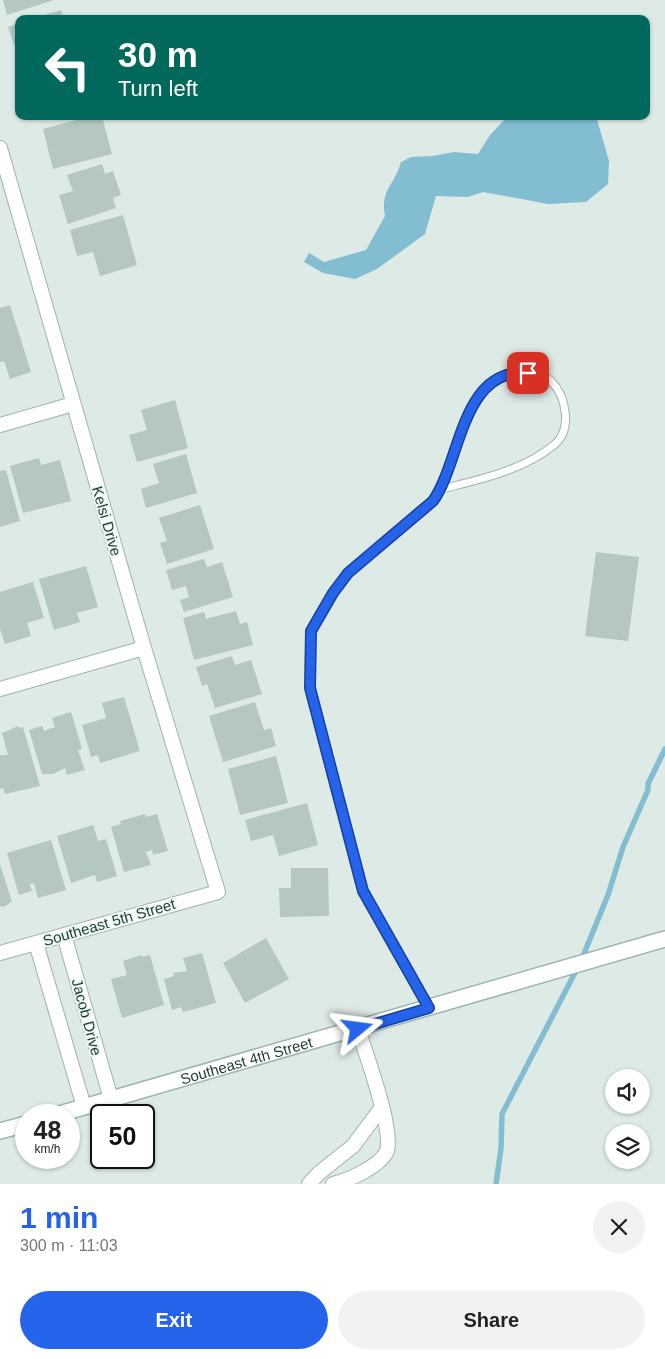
<!DOCTYPE html>
<html lang="en">
<head>
<meta charset="utf-8">
<style>
  :root { --surface:#fff; --page:#f2f2f2; --text:#222; --muted:#767676; --accent:#2563eb }
  body { margin:0; font-family:Helvetica,sans-serif; background:var(--page); color:var(--text); height:100vh; display:flex; flex-direction:column; font-size:19px; white-space:nowrap }
  * { box-sizing:border-box; margin:0 }
  p { font-size:16px; color:var(--muted) }
  .icon { flex:none; width:28px; height:28px; fill:none; stroke:currentColor; stroke-width:2; stroke-linecap:round; stroke-linejoin:round }
  .map { position:relative; height:1184px; overflow:hidden }
  .side { display:flex; flex-direction:column; background:var(--surface); flex:1 }
  .side>* { flex:none }
  .guide { position:absolute; left:15px; top:15px; width:635px; height:105px; border-radius:10px; box-shadow:0 1px 4px #0004; background:#00695c; color:#fff; overflow:hidden }
  .tools { position:absolute; left:605px; top:1069px; display:grid; gap:10px }
  .tools a { display:grid; place-items:center; width:45px; height:45px; border-radius:50%; background:var(--surface); box-shadow:0 1px 4px #0004; font-size:25px }
  .speed { position:absolute; left:15px; top:1104px; display:flex; gap:10px; font-size:25px; font-weight:700; text-align:center }
  .speed>* { display:grid; place-content:center; width:65px; height:65px; border-radius:50%; background:var(--surface); box-shadow:0 1px 4px #0004; line-height:1 }
  .speed small { font-size:12px; font-weight:400 }
  .speed .limit { border:2px solid #111; border-radius:8px; background:#fff; color:#111 }
  .pin { position:absolute; display:grid; place-items:center; width:42px; height:42px; color:#fff; margin:-21px; border-radius:10px; box-shadow:0 2px 8px #0006 }
  .me { position:absolute; width:55px; margin:-28px; rotate:74deg; stroke-linejoin:round; filter:drop-shadow(0 0 4px #0008) }
  .turn { display:flex; align-items:center; gap:18px; height:105px; padding:0 20px; font-size:22px }
  .turn .icon { width:65px; height:65px; stroke-width:2.5 }
  .turn b { display:block; font-size:35px; line-height:42px }
  .round { display:grid; place-items:center; flex:none; width:52px; height:52px; border-radius:26px; background:var(--page) }
  .summary { display:flex; align-items:center; justify-content:space-between; height:85px; padding:0 20px }
  h1 { font-size:30px; font-weight:700; line-height:38px; color:var(--accent) }
  .cta { display:flex; gap:10px; margin-top:auto; padding:10px 20px }
  .cta a { flex:1; height:58px; border-radius:30px; background:var(--accent); color:#fff; font-size:20px; font-weight:700; line-height:58px; text-align:center }
  .cta a+a { background:var(--page); color:var(--text) }
  .map>svg:first-child { display:block }
</style>
</head>
<body>
<div class="map">
<svg width="665" height="1184" viewBox="0 0 665 1184">
  <rect width="100%" height="100%" fill="#ddeae5"/>
  <path fill="#82bdd2" d="M 508,116 L 596,116 L 609,161 L 608,184 L 586,202 L 548,204 L 483,192 L 468,197 L 436,196 L 425,234 L 377,269 L 355,279 L 323,273 L 304,262 L 309,253 L 324,262 L 366,250 L 385,216 C 380,189 395,185 401,162 L 411,157 L 432,156 L 454,152 L 478,154 L 490,135 Z"/>
  <g fill="none" stroke-linecap="round" stroke-linejoin="round">
    <path stroke="#82bdd2" stroke-width="5.5" d="M 496,1184 L 501,1148 L 502,1114 L 581,961 L 608,895 L 623,847 L 648,790 L 648,784 L 665,749"/>
  </g>
  <path fill="#b5c7c2" d="M 3,0 L 54,0 L 7,15 Z
    M 61,10 L 64,19 L 34,19 L 34,18 Z
    M 19,23 L 19,44 L 14,45 L 8,27 Z
    M 91,116 L 102,116 L 112,154 L 53,169 L 43,129 Z
    M 102,164 L 105,174 L 113,171 L 121,195 L 113,198 L 116,208 L 68,224 L 59,195 L 73,191 L 67,175 Z
    M 123,215 L 137,265 L 100,276 L 93,252 L 77,256 L 70,230 Z
    M 10,305 L 31,372 L 10,379 L 4,361 L 0,362 L 0,308 Z
    M 175,400 L 188,448 L 137,462 L 129,435 L 147,430 L 141,410 Z
    M 186,454 L 197,493 L 146,508 L 141,489 L 159,483 L 153,464 Z
    M 39,458 L 41,465 L 60,460 L 71,501 L 23,513 L 10,466 Z
    M 6,470 L 20,521 L 0,527 L 0,471 Z
    M 200,505 L 214,549 L 167,564 L 160,543 L 167,541 L 159,518 Z
    M 596,552 L 639,557 L 628,641 L 585,636 Z
    M 204,559 L 207,567 L 222,562 L 233,597 L 184,612 L 180,600 L 189,597 L 186,586 L 172,590 L 166,570 Z
    M 86,566 L 98,607 L 77,613 L 80,622 L 54,630 L 39,579 Z
    M 33,582 L 44,618 L 27,623 L 31,636 L 5,644 L 0,629 L 0,592 Z
    M 236,611 L 240,624 L 247,622 L 253,645 L 194,660 L 183,618 L 204,612 L 206,619 Z
    M 232,656 L 235,665 L 251,660 L 262,694 L 215,708 L 207,684 L 202,686 L 196,667 Z
    M 124,697 L 140,751 L 100,763 L 98,755 L 91,757 L 82,725 L 106,718 L 102,703 Z
    M 255,702 L 264,730 L 271,728 L 276,746 L 223,762 L 209,716 Z
    M 71,712 L 82,749 L 78,750 L 85,770 L 67,775 L 65,768 L 53,774 L 42,774 L 29,730 L 42,726 L 44,731 L 55,727 L 52,718 Z
    M 18,726 L 19,728 L 23,727 L 40,786 L 5,794 L 3,788 L 0,789 L 0,755 L 8,755 L 2,733 Z
    M 276,756 L 288,803 L 240,815 L 228,769 Z
    M 307,803 L 318,845 L 279,856 L 273,835 L 251,841 L 245,820 Z
    M 145,814 L 146,817 L 157,814 L 168,851 L 153,855 L 152,850 L 146,852 L 151,865 L 124,872 L 111,827 L 121,824 L 120,821 Z
    M 93,825 L 98,841 L 106,839 L 117,876 L 97,882 L 95,875 L 71,883 L 57,836 Z
    M 51,840 L 66,890 L 38,898 L 34,883 L 30,884 L 32,891 L 19,895 L 7,853 Z
    M 0,864 L 12,902 L 3,907 L 0,906 Z
    M 291,868 L 328,868 L 329,916 L 280,917 L 279,888 L 291,888 Z
    M 266,938 L 289,979 L 245,1003 L 223,963 Z
    M 202,953 L 216,1003 L 183,1012 L 181,1007 L 172,1010 L 164,979 L 174,976 L 173,973 L 187,971 L 183,958 Z
    M 141,955 L 142,957 L 150,955 L 164,1005 L 122,1018 L 111,979 L 127,975 L 123,961 Z"/>
  <g fill="none" stroke-linecap="round" stroke-linejoin="round">
    <defs>
      <path id="service" d="M 429,1008 L 363,891 L 310,688 L 311,631 L 333,593 L 349,573 L 433,501 C 457,467 456,412 491,383 C 505,372 537,366 551,381 C 566,396 573,430 554,445 C 522,471 481,479 442,489"/>
      <path id="minor" d="M 0,148 L 144,648 L 218,892 L 0,953
        M 0,425 L 73,404
        M 0,689 L 144,648
        M 64,935 L 111,1099
        M 36,943 L 84,1107
        M 309,1184 L 319,1173 L 353,1146 L 382,1107
        M 333,1184 C 349,1180 378,1167 386,1153 C 396,1134 365,1052 358,1029"/>
      <g id="secondary">
        <path id="s1" d="M 56,1115 L 665,939"/>
        <path d="M 0,1131 L 26,1124"/>
      </g>
    </defs>
    <use href="#service" stroke="#a0b2ad" stroke-width="9"/>
    <use href="#minor" stroke="#a0b2ad" stroke-width="16"/>
    <use href="#secondary" stroke="#9cb6af" stroke-width="18"/>
    <use href="#service" stroke="#fff" stroke-width="7"/>
    <use href="#minor" stroke="#fff" stroke-width="14"/>
    <use href="#secondary" stroke="#fff" stroke-width="15"/>
  </g>
  <g fill="none" stroke-linecap="round" stroke-linejoin="round">
    <defs>
      <path id="route" d="M 358,1029 L 429,1008 L 363,891 L 310,688 L 311,631 L 333,593 L 348,573 L 433,501 C 461,462 461,367 528,373"/>
    </defs>
    <use href="#route" stroke="#184099" stroke-width="12"/>
    <use href="#route" stroke="#2563eb" stroke-width="9"/>
  </g>
  <g text-anchor="middle" dominant-baseline="central" stroke-width="4" stroke-linejoin="round" paint-order="stroke">
    <g font-size="15" fill="#1e3a35" stroke="#edf7f3">
      <text transform="translate(107 521) rotate(74)">Kelsi Drive</text>
      <text transform="translate(109 922) rotate(-16)">Southeast 5th Street</text>
      <text transform="translate(87 1017) rotate(75)">Jacob Drive</text>
      <text stroke="none"><textPath href="#s1" startOffset="198">Southeast 4th Street</textPath></text>
    </g>
  </g>
</svg>
<div class="tools">
<a><svg class="icon" aria-label="sound" viewBox="0 0 24 24"><path d="M4 9h4l5-4v14l-5-4H4zM17 9q2 3 0 6"/></svg></a>
<a><svg class="icon" aria-label="layers" viewBox="0 0 24 24"><path d="M12 4l9 5-9 5-9-5zM3 14l9 5 9-5"/></svg></a>
</div>
<div class="speed"><div>48<small>km/h</small></div><div class="limit">50</div></div>
<div class="pin" style="left:528px;top:373px;background:#d93025"><svg class="icon" aria-label="arrive" viewBox="0 0 24 24"><path d="M6 21V4h12l-3 4 3 4H6"/></svg></div>
<svg class="me" style="left:358px;top:1029px" viewBox="-20 -20 40 40"><path d="M0-17L14 15 0 8-14 15z" fill="#2563eb" stroke="#fff" stroke-width="4"/></svg>
<div class="guide">
<div class="turn"><svg class="icon" aria-label="left" viewBox="0 0 24 24"><path d="M17 20v-9H6M10 6l-5 5 5 5"/></svg><div><b>30 m</b>Turn left</div></div>
</div>
</div>
<section class="side">
<div class="summary"><div><h1>1 min</h1><p>300 m · 11:03</p></div><a class="round"><svg class="icon" aria-label="close" viewBox="0 0 24 24"><path d="M6 6l12 12M18 6L6 18"/></svg></a></div>
<div class="cta"><a>Exit</a><a>Share</a></div>
</section>
</body>
</html>
